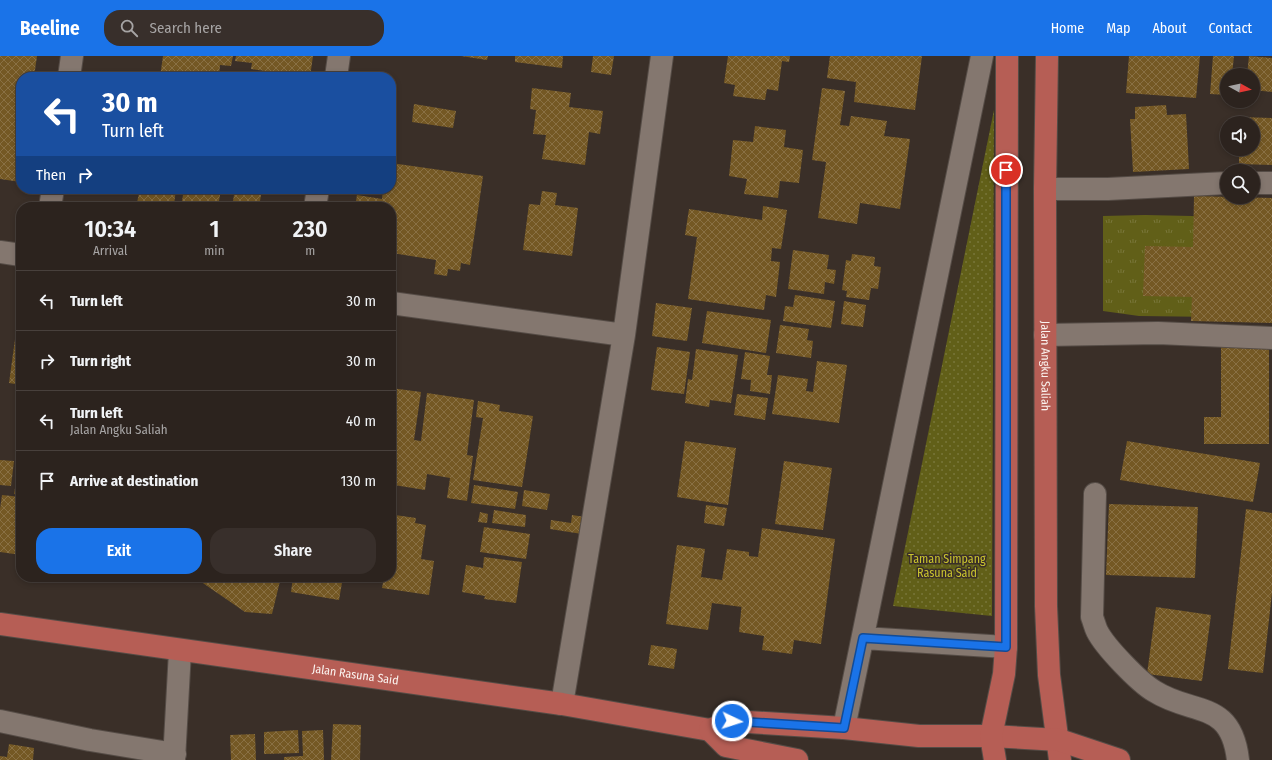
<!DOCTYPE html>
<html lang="en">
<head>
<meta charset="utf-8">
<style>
  :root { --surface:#2c231e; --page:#382f2b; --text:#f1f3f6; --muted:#a6a4a4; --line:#48403c; --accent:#1a73e8 }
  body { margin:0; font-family:"Fira Sans Condensed",sans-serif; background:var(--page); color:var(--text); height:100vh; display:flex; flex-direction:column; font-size:15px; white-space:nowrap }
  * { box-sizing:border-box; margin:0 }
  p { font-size:13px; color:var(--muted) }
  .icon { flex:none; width:22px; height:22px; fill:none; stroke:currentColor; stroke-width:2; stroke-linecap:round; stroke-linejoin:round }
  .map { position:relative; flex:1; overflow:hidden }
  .sheet { position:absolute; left:16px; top:146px; width:380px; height:380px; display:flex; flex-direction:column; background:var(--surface); border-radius:16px; box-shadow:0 2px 6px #0003,0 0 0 1px var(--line) }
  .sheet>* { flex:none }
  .banner { position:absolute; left:16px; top:16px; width:380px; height:122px; border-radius:16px; box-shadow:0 2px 6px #0003,0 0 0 1px var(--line); background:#1a4fa0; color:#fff; overflow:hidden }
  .needle { width:26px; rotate:98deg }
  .buttons { position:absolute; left:1220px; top:12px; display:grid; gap:8px }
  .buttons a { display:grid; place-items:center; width:40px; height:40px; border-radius:50%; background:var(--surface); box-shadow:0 2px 6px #0003,0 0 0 1px var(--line); font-size:20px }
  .pin { position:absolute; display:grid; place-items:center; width:34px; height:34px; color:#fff; margin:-17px; border:2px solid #fff; border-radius:50%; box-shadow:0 1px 4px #0007 }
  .me { position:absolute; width:44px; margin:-22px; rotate:94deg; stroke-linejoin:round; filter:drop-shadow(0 0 3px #0008) }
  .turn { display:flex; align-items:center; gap:14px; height:84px; padding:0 20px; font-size:18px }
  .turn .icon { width:52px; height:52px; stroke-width:2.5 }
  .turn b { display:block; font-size:28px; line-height:34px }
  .then { display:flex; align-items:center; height:38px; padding:0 20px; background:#0003; gap:8px; font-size:15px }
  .eta { display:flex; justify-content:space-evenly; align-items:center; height:68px; text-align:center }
  .eta b { font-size:24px; font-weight:600; line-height:28px }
  .action { display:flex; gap:8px; margin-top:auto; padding:8px 20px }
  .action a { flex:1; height:46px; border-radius:16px; background:var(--accent); color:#fff; font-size:16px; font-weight:600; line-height:46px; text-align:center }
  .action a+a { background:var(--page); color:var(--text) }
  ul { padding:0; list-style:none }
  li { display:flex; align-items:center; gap:12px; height:60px; padding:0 20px; border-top:1px solid var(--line) }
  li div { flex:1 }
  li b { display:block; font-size:15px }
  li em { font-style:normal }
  header { display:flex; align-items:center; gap:24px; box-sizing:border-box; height:56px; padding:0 20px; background:var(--accent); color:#fff }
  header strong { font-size:19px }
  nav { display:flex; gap:22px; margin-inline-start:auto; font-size:14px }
  .search { width:280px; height:36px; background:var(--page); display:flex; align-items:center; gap:10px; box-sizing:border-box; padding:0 14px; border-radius:16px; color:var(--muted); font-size:15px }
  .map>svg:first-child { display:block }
</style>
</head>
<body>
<header>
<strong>Beeline</strong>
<div class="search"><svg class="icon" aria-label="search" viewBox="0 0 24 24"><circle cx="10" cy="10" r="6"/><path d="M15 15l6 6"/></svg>Search here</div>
<nav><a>Home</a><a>Map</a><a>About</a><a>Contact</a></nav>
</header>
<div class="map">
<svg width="1272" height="704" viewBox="0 0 1272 704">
  <defs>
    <pattern id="grass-tufts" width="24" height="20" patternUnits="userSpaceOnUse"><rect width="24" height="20" fill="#615f18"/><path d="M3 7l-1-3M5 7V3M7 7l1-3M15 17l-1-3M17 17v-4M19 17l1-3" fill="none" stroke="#79763a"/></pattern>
    <pattern id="park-dots" width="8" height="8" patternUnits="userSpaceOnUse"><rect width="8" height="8" fill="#615f18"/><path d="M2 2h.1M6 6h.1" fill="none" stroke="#79763a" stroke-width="1.8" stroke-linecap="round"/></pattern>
    <pattern id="building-cross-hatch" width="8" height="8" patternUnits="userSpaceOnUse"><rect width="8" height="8" fill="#745824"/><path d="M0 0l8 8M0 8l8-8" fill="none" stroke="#897044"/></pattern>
  </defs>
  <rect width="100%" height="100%" fill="#3a2f28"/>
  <path fill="url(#grass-tufts)" d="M 1145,159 L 1238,161 L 1217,261 L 1139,260 L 1103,255 L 1103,160 Z"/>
  <path fill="url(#park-dots)" d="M 994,54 L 992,560 L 893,550 Z"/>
  <path fill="url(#building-cross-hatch)" d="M 0,0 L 37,0 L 34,21 L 21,21 L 21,126 L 0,123 Z
    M 163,0 L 233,0 L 231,10 L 220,9 L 219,21 L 160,21 Z
    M 236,0 L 313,0 L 310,21 L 251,13 L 252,7 L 235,5 Z
    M 461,0 L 488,0 L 487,4 Z
    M 515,0 L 563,0 L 562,12 L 515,6 Z
    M 593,0 L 614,0 L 611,19 L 591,16 Z
    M 728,0 L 790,0 L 789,6 L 782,5 L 778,35 L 767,33 L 765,44 L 733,40 L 735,29 L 724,27 Z
    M 830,0 L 922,0 L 915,54 L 854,46 L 856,26 L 827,22 Z
    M 1129,0 L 1200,0 L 1196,42 L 1126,37 Z
    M 1213,0 L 1234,0 L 1232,19 L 1227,19 L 1227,39 L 1210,38 Z
    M 1249,0 L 1272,2 L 1272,36 L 1253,34 L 1253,19 L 1247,19 Z
    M 532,32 L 571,37 L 569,51 L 603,55 L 600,78 L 589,76 L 585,109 L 542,103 L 546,79 L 533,78 L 536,54 L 530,53 Z
    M 822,32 L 845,35 L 840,69 L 849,70 L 851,60 L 887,65 L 884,80 L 910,83 L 900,153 L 860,147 L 857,168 L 818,162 L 826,106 L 812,104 Z
    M 414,48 L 456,55 L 453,72 L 412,66 Z
    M 1166,49 L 1167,59 L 1186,58 L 1189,113 L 1133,116 L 1130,63 L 1135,63 L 1135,51 Z
    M 1240,61 L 1272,62 L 1272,109 L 1239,108 L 1239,93 L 1253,93 L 1253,67 L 1240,67 Z
    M 755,70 L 786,74 L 784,91 L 803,94 L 799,127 L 780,125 L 778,142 L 744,138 L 747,123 L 729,120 L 733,84 L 753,86 Z
    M 391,107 L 483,120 L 470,209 L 461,207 L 460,215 L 448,213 L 447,220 L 434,218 L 436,204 L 392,197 L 391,151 L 355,151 L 357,139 L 382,143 L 383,133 L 391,133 Z
    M 140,133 L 176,133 L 174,149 L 178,149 L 178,151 L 136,151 Z
    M 184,133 L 221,133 L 218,151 L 181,151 Z
    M 235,133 L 262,133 L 259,151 L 232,151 Z
    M 542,135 L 557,137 L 555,149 L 578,152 L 572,200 L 523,194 L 529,148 L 540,149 Z
    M 1194,140 L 1272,142 L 1272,267 L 1191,265 L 1192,241 L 1143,240 L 1145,190 L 1193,191 Z
    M 763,150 L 787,154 L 781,193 L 772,192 L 771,205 L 780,206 L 776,241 L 766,239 L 764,254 L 688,243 L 697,181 L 685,179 L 689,153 L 762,164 Z
    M 793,194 L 829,199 L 827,213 L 836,214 L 834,228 L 825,226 L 824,238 L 788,233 Z
    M 852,198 L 875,201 L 874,210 L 881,211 L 878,233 L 871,232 L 869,244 L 846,241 L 847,235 L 842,234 L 846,204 L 851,205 Z
    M 795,239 L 835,245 L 831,272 L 783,265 L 785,250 L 793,251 Z
    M 844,245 L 866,249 L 863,271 L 841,268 Z
    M 656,247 L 692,252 L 687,285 L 652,280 Z
    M 707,255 L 771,264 L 766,297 L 702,287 Z
    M 780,269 L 809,273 L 807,284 L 813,285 L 811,302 L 776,297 Z
    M 16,276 L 21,277 L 21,329 L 9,327 Z
    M 1269,287 L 1269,388 L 1204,388 L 1204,361 L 1221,361 L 1221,288 Z
    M 657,291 L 690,296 L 684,338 L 651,334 Z
    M 696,293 L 738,299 L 731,347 L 710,344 L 709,351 L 685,347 L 688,323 L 692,324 Z
    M 745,296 L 770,300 L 767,319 L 772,319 L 770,338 L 750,335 L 751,324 L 741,323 Z
    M 817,305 L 847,309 L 839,367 L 772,358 L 778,319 L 808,323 L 806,335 L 813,336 Z
    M 391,332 L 421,336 L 414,384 L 421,385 L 427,337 L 474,344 L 467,399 L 473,400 L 467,445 L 447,442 L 450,422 L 427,418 L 425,434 L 394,429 L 395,422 L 391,421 Z
    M 737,338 L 768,342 L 765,364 L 734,359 Z
    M 478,345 L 500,349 L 499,355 L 533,360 L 522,431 L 473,424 L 483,362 L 476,361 Z
    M 685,385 L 736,392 L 728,449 L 677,441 Z
    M 1127,385 L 1260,407 L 1253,446 L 1120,424 Z
    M 0,404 L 14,405 L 11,430 L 0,429 Z
    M 784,405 L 832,412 L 823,474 L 775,468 Z
    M 18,414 L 21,414 L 21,439 L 14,438 Z
    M 474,429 L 518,436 L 515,453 L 471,447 Z
    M 524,434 L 550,438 L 547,454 L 522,450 Z
    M 2,439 L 21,441 L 21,499 L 0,496 L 0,453 Z
    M 1109,448 L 1198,451 L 1195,522 L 1106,519 Z
    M 706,449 L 727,452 L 724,470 L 704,467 Z
    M 391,453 L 395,453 L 395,459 L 416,462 L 415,467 L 426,469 L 421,503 L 434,505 L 429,539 L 382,532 L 384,521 L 391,521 Z
    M 1246,453 L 1272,457 L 1272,537 L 1263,617 L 1228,613 Z
    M 494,454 L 526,459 L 525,471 L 492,467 Z
    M 480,456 L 488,458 L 487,467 L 478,466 Z
    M 572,459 L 585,461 L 582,478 L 550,473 L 551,464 L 571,467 Z
    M 484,471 L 530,478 L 526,503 L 480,496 Z
    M 762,472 L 835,483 L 821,588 L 794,584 L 792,598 L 762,594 L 764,580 L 739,576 L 742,545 L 742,551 L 712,547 L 708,574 L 666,568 L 677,489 L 705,493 L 701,521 L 722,524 L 727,493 L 749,496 L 749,500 L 758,501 Z
    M 484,501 L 522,506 L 516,547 L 484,543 L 485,540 L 462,536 L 466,509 L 483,512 Z
    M 198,521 L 281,521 L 272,558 L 245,556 L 197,523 Z
    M 293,521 L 343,521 L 339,544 L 291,536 Z
    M 1156,551 L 1211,559 L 1202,625 L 1147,618 Z
    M 651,589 L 677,593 L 674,613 L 648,609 Z
    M 333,668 L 361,669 L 360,704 L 331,704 Z
    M 298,674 L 299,697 L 264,698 L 264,676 Z
    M 323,674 L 324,704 L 284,704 L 284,701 L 303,700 L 302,675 Z
    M 255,678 L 256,704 L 231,704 L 230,679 Z
    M 9,688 L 34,692 L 33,704 L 0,704 L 0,700 L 7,701 Z"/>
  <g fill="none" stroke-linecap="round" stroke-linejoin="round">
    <defs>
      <path id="minor" d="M 69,21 L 72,0
        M 336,21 L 339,0
        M 1253,127 L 1272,127
        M 1045,133 L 1108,133 L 1227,127
        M 50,151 L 53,133
        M 315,151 L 318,133
        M 0,196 L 21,199
        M 391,247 L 624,279
        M 1045,279 L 1158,277 L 1272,282
        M 1095,438 L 1092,561 C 1094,566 1095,571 1097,575 C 1105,591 1139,626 1154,635 C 1193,660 1231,643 1238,704
        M 863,582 L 1006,591
        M 562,648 L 624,279 L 662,0
        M 0,665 L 90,684 L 175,698
        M 844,672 L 982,0
        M 174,704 L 180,595"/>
      <g id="major">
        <path id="s1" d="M 1047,0 L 1045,133 L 1046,550 L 1049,619 L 1060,704"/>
        <path id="s2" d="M 0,568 L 562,648 L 710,674"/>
        <path d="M 710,674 L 732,665 L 844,672 L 919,680 L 991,680 L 1059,684 L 1119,704"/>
        <path d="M 710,674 L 726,690 L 797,704"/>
        <path d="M 995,704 L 991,680 L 1004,618 L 1006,591 L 1007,0"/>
      </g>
    </defs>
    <use href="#minor" stroke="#554c46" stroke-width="24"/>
    <use href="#major" stroke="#554c46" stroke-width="24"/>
    <use href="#minor" stroke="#84776f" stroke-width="22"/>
    <use href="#major" stroke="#b65e55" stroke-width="22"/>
  </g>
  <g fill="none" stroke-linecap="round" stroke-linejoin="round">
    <defs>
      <path id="route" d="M 732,665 L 844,672 L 863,582 L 1006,591 L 1006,114"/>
    </defs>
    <use href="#route" stroke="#114b97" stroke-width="10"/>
    <use href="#route" stroke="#1a73e8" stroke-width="7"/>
  </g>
  <g text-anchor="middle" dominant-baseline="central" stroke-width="3" stroke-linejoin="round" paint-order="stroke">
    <g font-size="12" fill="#fbf3ef" stroke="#3a2f28">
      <text stroke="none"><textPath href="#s1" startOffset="310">Jalan Angku Saliah</textPath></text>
      <text stroke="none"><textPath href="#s2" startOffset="359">Jalan Rasuna Said</textPath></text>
    </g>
    <g font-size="12" fill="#cac42e" stroke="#3a2f28">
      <text x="947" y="503">Taman Simpang<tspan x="947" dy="14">Rasuna Said</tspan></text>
    </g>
  </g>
</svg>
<div class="buttons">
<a><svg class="needle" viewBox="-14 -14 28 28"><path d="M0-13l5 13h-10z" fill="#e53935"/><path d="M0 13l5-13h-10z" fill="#a6a4a4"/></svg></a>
<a><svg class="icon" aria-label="sound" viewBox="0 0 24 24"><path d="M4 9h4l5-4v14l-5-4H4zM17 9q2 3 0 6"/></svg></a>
<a><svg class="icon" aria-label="search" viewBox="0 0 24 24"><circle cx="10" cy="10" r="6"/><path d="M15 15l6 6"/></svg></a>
</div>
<div class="pin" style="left:1006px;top:114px;background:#d93025"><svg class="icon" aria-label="arrive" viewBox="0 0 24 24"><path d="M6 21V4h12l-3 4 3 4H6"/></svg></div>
<svg class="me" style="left:732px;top:665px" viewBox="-20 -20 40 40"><circle r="17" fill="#1a73e8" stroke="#fff" stroke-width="3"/><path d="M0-11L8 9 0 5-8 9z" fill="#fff"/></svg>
<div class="banner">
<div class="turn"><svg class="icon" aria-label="left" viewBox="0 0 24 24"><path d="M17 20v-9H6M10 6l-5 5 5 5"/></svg><div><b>30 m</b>Turn left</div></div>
<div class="then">Then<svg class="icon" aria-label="right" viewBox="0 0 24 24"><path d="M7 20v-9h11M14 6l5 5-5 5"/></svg></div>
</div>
<section class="sheet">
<div class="eta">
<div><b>10:34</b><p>Arrival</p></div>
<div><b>1</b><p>min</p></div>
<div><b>230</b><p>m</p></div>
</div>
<ul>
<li><svg class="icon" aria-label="left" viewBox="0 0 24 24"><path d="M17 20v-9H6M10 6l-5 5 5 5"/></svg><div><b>Turn left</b></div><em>30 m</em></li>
<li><svg class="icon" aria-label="right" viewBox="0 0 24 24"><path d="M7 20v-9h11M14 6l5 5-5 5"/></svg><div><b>Turn right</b></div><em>30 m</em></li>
<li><svg class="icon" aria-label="left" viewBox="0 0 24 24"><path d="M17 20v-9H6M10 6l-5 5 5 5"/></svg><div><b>Turn left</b><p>Jalan Angku Saliah</p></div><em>40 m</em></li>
<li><svg class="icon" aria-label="arrive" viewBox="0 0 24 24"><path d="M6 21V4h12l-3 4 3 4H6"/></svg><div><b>Arrive at destination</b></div><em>130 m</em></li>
</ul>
<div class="action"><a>Exit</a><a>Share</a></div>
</section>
</div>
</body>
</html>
